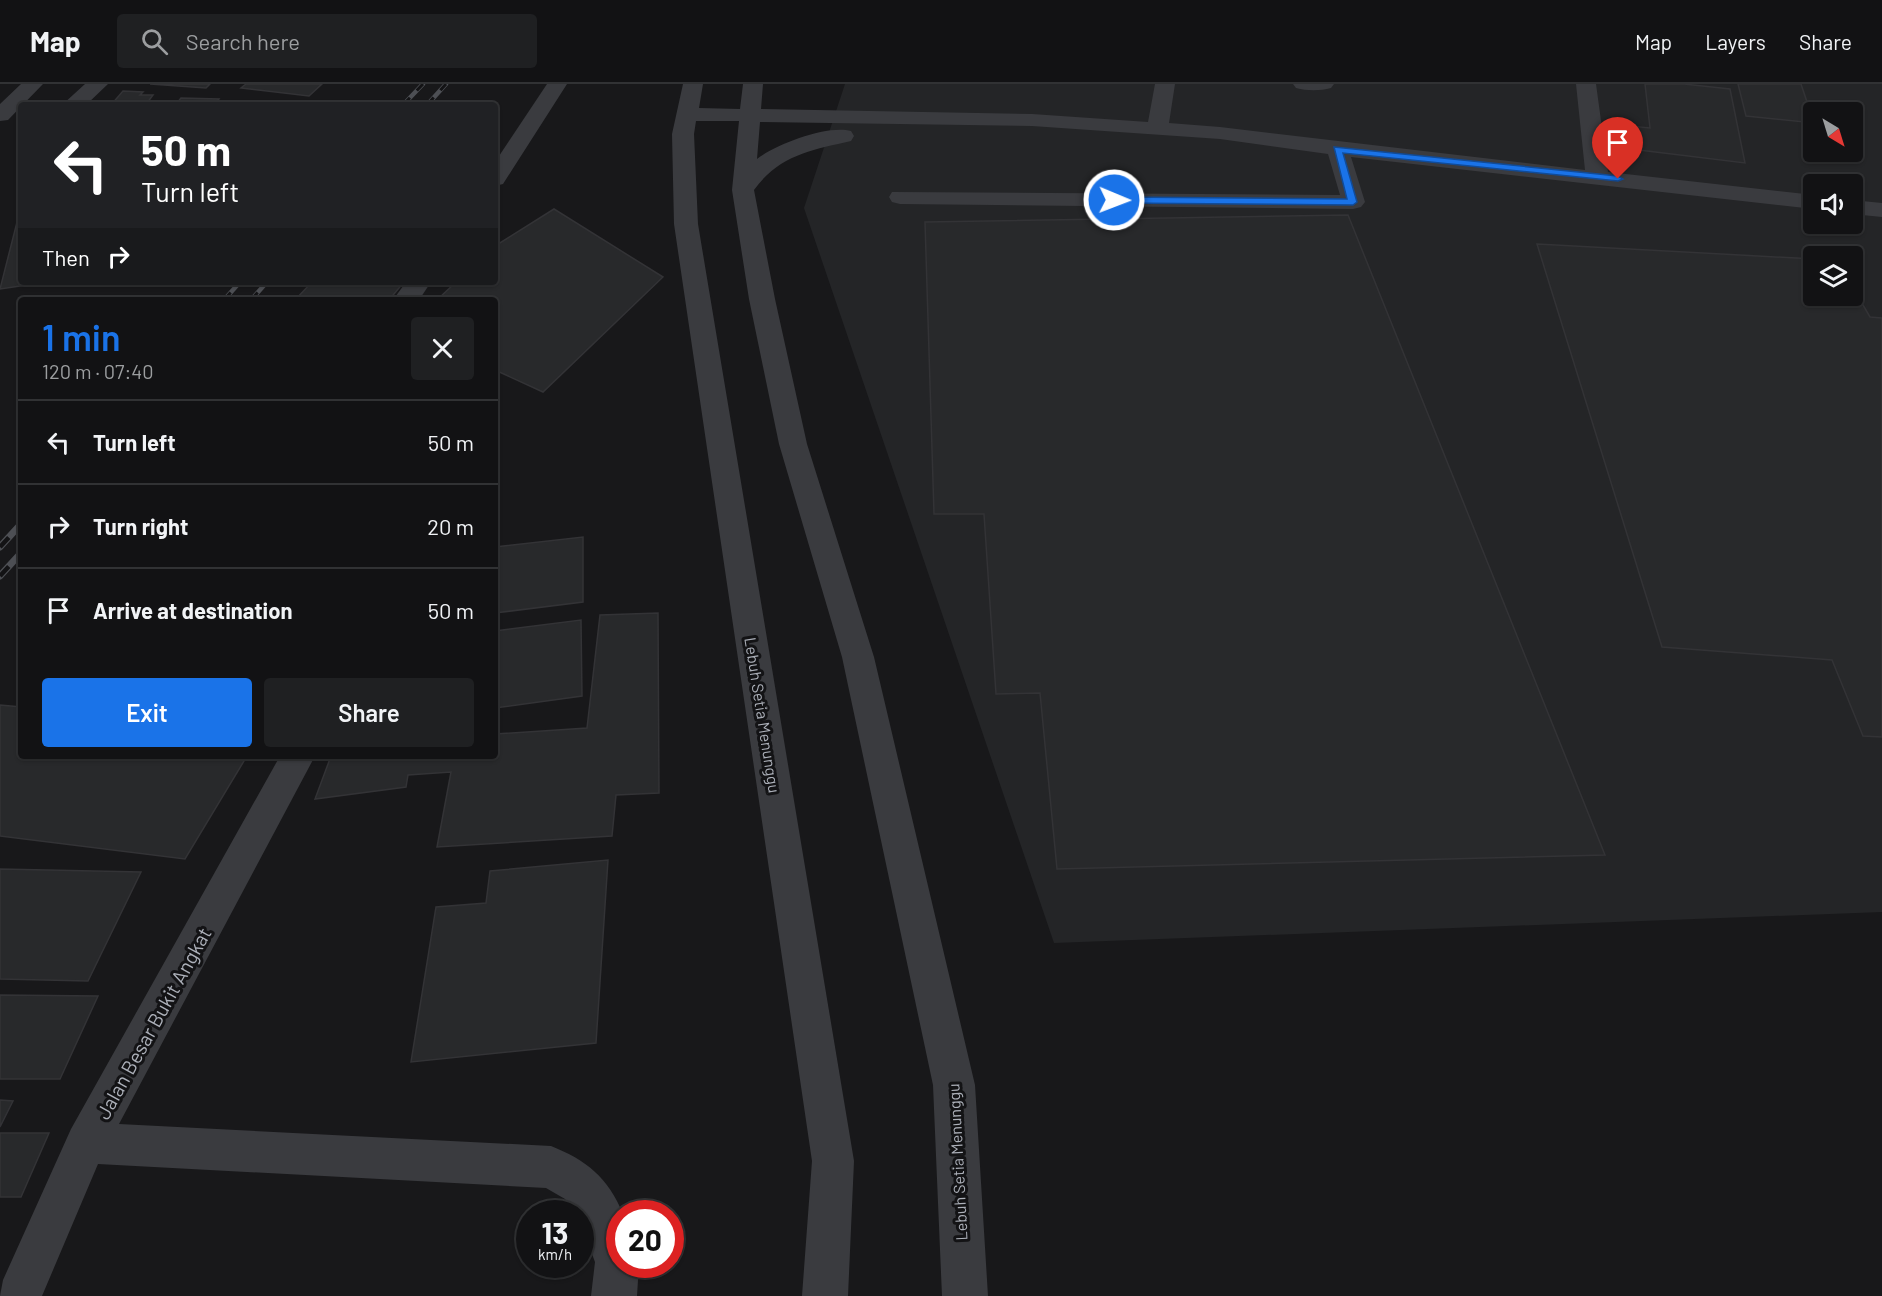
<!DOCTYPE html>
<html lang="en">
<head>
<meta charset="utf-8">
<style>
  :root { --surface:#121214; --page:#1f2022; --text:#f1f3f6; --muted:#9c9ea0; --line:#313234; --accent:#1a73e8 }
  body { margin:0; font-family:Barlow,sans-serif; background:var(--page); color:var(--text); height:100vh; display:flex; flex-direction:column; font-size:22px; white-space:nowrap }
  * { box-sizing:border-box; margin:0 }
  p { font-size:20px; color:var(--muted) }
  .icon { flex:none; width:33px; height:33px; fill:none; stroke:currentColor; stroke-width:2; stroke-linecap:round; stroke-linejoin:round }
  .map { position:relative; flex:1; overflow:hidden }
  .sheet { position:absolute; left:18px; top:213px; width:480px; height:462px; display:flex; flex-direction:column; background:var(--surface); border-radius:6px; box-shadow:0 2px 4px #0004,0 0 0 2px var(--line) }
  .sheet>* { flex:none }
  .top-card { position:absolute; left:18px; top:18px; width:480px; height:183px; border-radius:6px; box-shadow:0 2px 4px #0004,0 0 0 2px var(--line); background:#202124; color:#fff; overflow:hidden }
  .needle { width:39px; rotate:142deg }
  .controls { position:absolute; left:1803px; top:18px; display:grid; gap:12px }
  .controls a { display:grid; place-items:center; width:60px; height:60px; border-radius:6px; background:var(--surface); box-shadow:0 2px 4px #0004,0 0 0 2px var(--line); font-size:30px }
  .speed { position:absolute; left:516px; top:1116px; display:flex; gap:12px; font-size:30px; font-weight:700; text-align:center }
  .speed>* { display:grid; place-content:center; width:78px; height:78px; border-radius:50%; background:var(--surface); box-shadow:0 2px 4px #0004,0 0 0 2px var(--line); line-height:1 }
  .speed small { font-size:15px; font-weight:400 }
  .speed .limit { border:9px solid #d22; background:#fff; color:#111 }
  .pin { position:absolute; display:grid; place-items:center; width:51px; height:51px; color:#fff; margin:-62px -26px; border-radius:50% 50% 50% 0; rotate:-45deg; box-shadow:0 0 6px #0007 }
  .pin .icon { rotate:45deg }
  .me { position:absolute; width:66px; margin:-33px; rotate:91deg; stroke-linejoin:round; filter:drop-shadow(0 0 4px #0008) }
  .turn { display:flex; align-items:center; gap:21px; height:126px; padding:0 24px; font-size:27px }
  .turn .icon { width:78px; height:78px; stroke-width:2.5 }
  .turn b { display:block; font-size:42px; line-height:51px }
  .then { display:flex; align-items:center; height:57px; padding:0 24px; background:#0003; gap:12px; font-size:22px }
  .round { display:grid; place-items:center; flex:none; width:63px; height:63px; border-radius:6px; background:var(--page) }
  .head { display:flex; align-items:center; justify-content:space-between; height:102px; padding:0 24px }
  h1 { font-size:36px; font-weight:600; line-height:45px; color:var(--accent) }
  .cta { display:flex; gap:12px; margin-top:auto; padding:12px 24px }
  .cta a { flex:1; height:69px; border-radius:6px; background:var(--accent); color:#fff; font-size:24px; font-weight:600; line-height:69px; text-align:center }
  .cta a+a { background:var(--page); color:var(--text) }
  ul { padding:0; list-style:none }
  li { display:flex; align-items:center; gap:18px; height:84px; padding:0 24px; border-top:2px solid var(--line) }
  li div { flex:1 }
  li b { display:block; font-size:22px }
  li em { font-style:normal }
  header { display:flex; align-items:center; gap:36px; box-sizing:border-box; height:84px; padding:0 30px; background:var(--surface); border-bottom:2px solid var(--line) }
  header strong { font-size:28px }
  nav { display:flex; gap:33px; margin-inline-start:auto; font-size:21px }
  .search { width:420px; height:54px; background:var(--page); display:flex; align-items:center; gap:15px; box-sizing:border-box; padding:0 21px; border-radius:6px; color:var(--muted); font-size:22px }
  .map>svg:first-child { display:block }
</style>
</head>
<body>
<header>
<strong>Map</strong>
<div class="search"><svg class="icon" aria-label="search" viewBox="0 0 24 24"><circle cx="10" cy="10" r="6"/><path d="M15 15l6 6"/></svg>Search here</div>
<nav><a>Map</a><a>Layers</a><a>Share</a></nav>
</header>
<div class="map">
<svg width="1882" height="1212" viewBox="0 0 1882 1212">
  <rect width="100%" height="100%" fill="#18181a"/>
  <path fill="#242527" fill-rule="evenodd" d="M 845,0 L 1882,0 L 1882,828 L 1054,859 L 804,124 ZM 1814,28 L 1852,28 L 1852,68 L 1814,68 ZM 1814,100 L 1852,100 L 1852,140 L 1814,140 ZM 1814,172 L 1852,172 L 1852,212 L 1814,212 Z"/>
  <path fill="#28292b" stroke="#333336" stroke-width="1.5" d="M 150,0 L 210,0 L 206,4 Z
    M 246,0 L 322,0 L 309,12 L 241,4 Z
    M 1645,0 L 1684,0 L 1730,5 L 1745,79 L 1631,65 L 1629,42 L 1650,44 Z
    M 1738,0 L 1801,0 L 1814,39 L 1746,32 Z
    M 123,7 L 143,8 L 140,11 L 153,11 L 147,19 L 177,19 L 181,14 L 219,15 L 215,20 L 225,20 L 111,21 Z
    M 554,125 L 663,193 L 543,308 L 495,286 L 495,216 L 437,216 L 456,198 L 495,198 L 495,162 Z
    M 1348,131 L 1605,771 L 1057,785 L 1040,609 L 996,610 L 984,430 L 934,430 L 925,138 Z
    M 21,137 L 21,198 L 47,198 L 0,205 L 17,138 Z
    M 1537,160 L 1814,175 L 1814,212 L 1852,212 L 1852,202 L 1870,233 L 1882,234 L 1882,653 L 1863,652 L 1832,576 L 1662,563 Z
    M 312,198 L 404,198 L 389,216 L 295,216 Z
    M 583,453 L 583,518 L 495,529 L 495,463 Z
    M 658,529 L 659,709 L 616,711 L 612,752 L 437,763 L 451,688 L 408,691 L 406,703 L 315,715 L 331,672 L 495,672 L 495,650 L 587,644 L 600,531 Z
    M 581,536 L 582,612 L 495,624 L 495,547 Z
    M 0,621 L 21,623 L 21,672 L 247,672 L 185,775 L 0,752 Z
    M 608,776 L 596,959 L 411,978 L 436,823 L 486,819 L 490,787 Z
    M 0,785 L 141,788 L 88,897 L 0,895 Z
    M 0,911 L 98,912 L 60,995 L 0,995 Z
    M 0,1016 L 13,1017 L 0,1043 Z
    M 0,1049 L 49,1049 L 21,1113 L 0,1113 Z"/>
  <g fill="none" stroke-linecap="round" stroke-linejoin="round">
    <path fill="#3a3b3f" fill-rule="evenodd" d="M 21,0 L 43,0 L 8,36 L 0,37 L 0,20 Z
      M 85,0 L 108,0 L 86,21 L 62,21 Z
      M 547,0 L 567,0 L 503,100 L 495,102 L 495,78 Z
      M 683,0 L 703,0 L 699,24 L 740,25 L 743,0 L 763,0 L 761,25 L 1032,30 L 1148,38 L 1155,0 L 1175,0 L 1169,39 L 1220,43 L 1585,86 L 1576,0 L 1596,0 L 1608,88 L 1814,111 L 1814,125 L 1351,73 L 1365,118 L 1361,123 L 1353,125 L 900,120 L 892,118 L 889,113 L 892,108 L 1340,111 L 1328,70 L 1220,55 L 1032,42 L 760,38 L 757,75 C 777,60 826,41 851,47 L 854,52 L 851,57 C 812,66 779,71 754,106 L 775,215 L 807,360 L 874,573 L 975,1001 L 988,1212 L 942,1212 L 933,1001 L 842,573 L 779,360 L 749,215 L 732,106 L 739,37 L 696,37 L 694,50 L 698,140 L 854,1077 L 848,1212 L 802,1212 L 812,1077 L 674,140 L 672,50 Z
      M 1293,0 L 1334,0 L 1331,4 C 1320,7 1307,7 1296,4 Z
      M 1852,116 L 1882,119 L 1882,133 L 1852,130 Z
      M 406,198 L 431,198 L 419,216 L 393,216 Z
      M 280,672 L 315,672 L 119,1040 L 551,1062 C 586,1076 608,1093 623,1130 L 620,1130 L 620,1180 L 639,1180 L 637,1212 L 591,1212 L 595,1178 L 580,1138 L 580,1130 L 575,1130 L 565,1115 L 546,1104 L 98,1080 L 42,1212 L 0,1212 L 3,1196 L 71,1045 Z"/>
    <defs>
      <path id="rail-far1" d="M 403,21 L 423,0
        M 427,21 L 446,0
        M 224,216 L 240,198
        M 251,216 L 267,198"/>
      <path id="rail" d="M 0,463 L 21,440
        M 0,492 L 21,469"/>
    </defs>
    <use href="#rail-far1" stroke="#4d4f54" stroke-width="4.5"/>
    <use href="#rail" stroke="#4d4f54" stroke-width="7"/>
    <use href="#rail-far1" stroke="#131315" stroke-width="3" stroke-dasharray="10" stroke-linecap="butt"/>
    <use href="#rail" stroke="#131315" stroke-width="4.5" stroke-dasharray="13" stroke-linecap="butt"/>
  </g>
  <path fill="#1a73e8" stroke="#114b97" stroke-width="1.5" d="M 1334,63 L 1618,92 L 1623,95 L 1618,97 L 1343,69 L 1357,118 L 1353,121 L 1114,119 L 1109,116 L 1114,113 L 1347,115 Z"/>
  <g text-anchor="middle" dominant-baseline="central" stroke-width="6" stroke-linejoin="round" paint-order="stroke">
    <g font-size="16" fill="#acb0b9" stroke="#131315">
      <text transform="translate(763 631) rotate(81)">Lebuh Setia Menunggu</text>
      <text transform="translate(957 1078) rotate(-93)">Lebuh Setia Menunggu</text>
    </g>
    <g font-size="20" fill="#acb0b9" stroke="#131315">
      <text transform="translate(153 939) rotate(-61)">Jalan Besar Bukit Angkat</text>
    </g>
  </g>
</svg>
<div class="controls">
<a><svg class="needle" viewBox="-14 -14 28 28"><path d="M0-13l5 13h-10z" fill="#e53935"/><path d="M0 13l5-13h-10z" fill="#9c9ea0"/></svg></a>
<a><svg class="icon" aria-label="sound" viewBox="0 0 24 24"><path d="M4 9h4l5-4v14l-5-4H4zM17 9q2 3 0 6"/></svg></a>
<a><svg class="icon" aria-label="layers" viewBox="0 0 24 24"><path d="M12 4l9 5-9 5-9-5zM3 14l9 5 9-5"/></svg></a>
</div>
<div class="speed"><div>13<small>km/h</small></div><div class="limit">20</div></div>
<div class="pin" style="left:1618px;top:95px;background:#d93025"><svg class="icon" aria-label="arrive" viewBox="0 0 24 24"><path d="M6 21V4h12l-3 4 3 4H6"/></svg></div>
<svg class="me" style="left:1114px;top:116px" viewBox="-20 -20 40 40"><circle r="17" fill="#1a73e8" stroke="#fff" stroke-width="3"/><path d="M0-11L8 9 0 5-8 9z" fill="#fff"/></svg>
<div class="top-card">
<div class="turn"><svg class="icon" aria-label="left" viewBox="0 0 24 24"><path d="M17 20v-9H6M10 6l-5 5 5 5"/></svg><div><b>50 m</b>Turn left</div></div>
<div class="then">Then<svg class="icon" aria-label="right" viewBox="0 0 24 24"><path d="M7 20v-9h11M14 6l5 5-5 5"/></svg></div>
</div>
<section class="sheet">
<div class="head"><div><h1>1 min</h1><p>120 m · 07:40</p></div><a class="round"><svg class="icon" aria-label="close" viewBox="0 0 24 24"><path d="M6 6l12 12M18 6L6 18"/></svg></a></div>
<ul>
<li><svg class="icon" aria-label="left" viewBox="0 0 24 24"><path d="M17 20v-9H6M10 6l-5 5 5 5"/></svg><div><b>Turn left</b></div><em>50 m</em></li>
<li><svg class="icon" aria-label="right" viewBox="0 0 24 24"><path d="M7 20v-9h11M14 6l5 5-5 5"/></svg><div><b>Turn right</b></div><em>20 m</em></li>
<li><svg class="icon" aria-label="arrive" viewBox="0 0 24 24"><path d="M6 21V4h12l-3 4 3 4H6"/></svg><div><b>Arrive at destination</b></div><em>50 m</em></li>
</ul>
<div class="cta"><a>Exit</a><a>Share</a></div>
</section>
</div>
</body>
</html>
